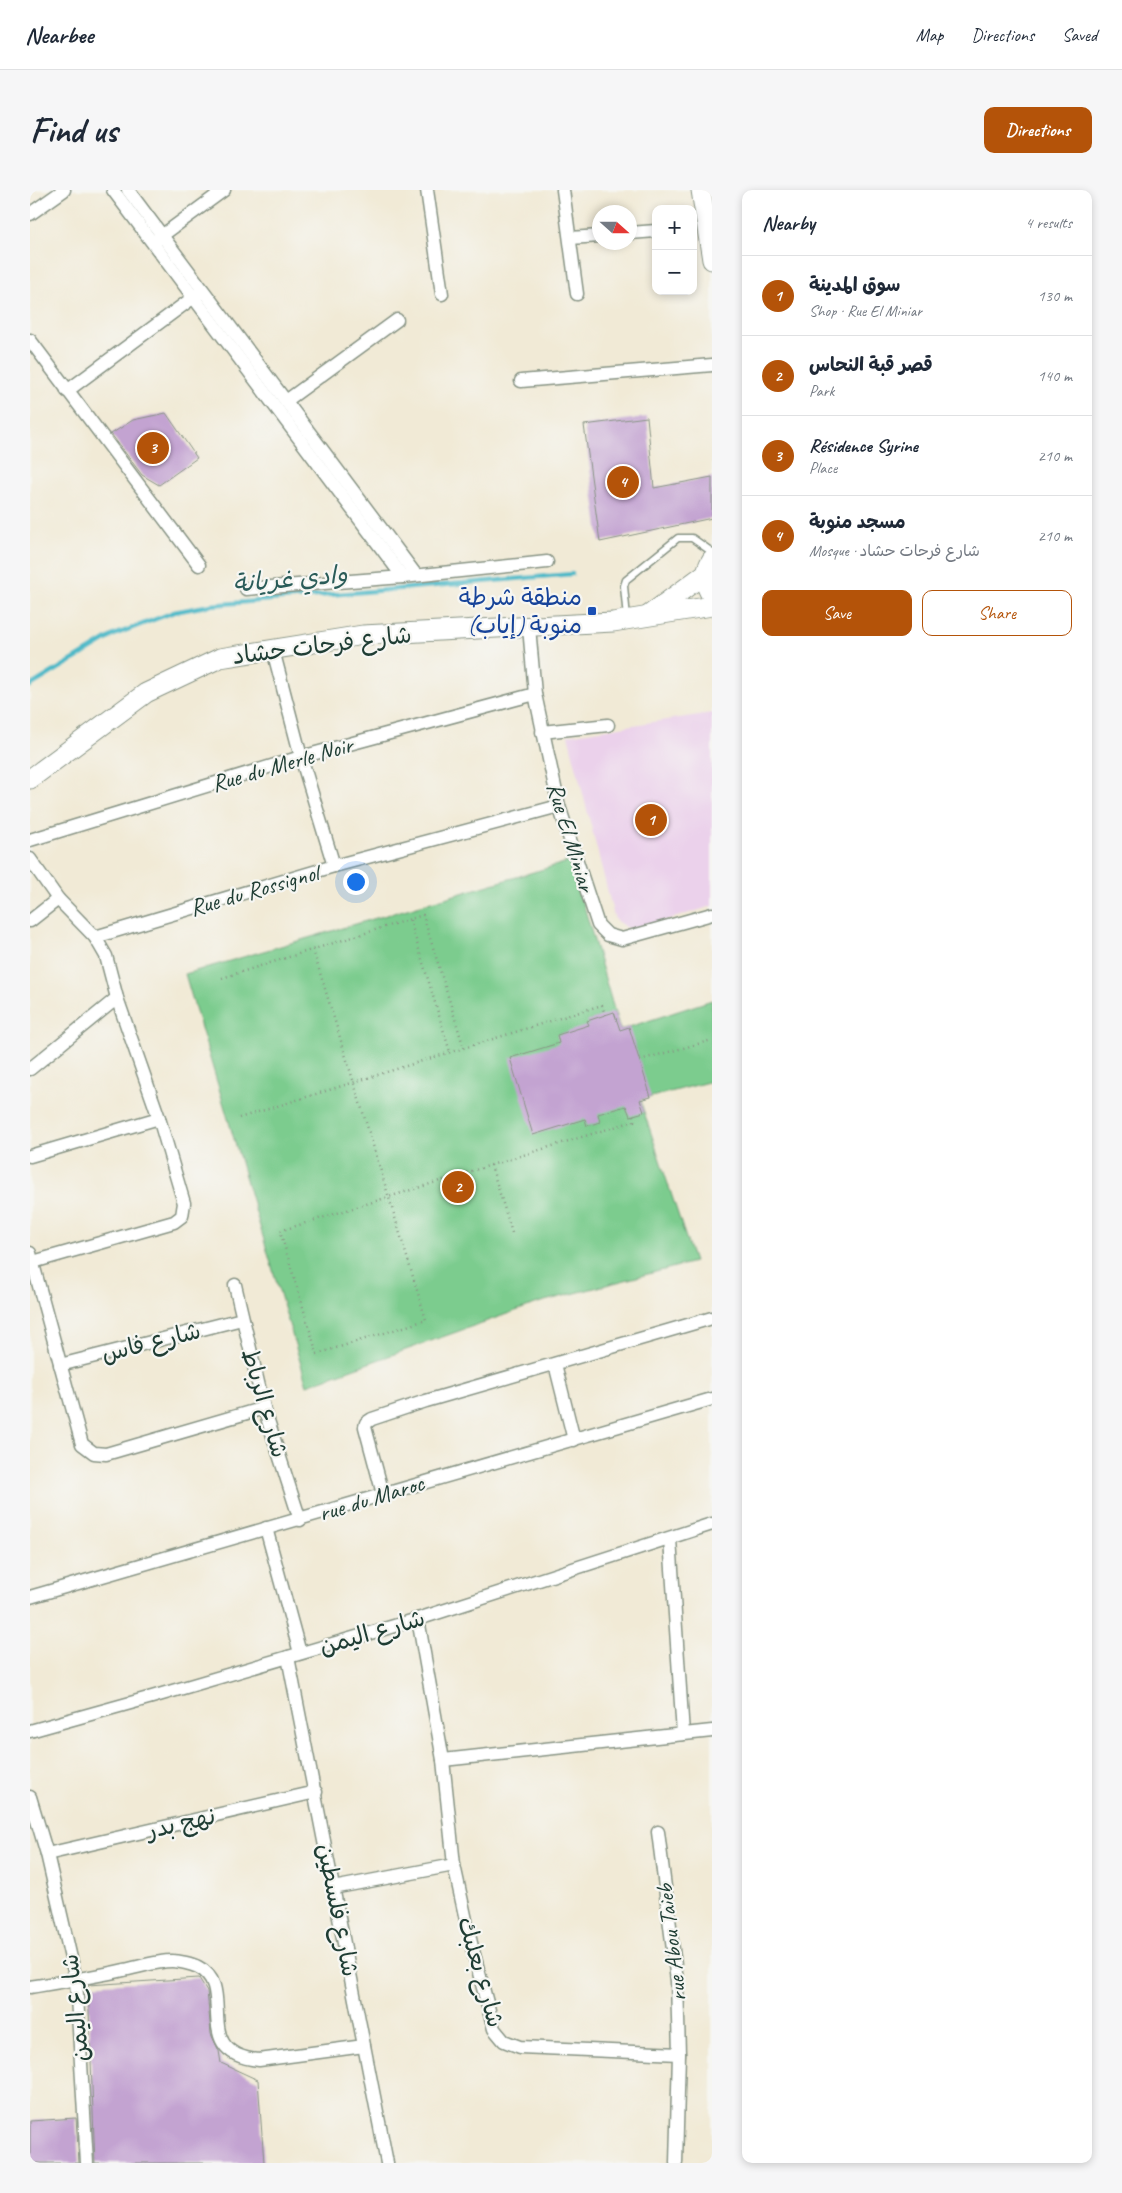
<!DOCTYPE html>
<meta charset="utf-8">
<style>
body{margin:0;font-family:Caveat,"Playpen Sans Arabic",sans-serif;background:#f6f6f7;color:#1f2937}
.controls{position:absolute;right:15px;top:15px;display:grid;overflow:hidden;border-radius:10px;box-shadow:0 2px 8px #0003}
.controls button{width:45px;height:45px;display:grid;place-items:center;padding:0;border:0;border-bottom:1px solid #e0e1e3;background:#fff;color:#1f2937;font:25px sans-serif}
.compass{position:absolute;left:562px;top:15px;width:45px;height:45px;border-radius:50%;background:#fff;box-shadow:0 2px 8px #0003;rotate:111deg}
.you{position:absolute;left:325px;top:691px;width:18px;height:18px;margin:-12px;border:4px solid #fff;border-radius:50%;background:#1a73e8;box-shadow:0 0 0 8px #1a73e833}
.badge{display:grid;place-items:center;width:32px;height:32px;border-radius:50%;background:#b45309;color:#fff;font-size:16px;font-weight:700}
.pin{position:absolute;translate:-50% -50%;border:2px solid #fff;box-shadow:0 1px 5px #0006}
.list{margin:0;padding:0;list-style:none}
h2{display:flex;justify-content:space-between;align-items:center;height:65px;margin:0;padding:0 20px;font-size:21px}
h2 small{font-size:16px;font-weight:400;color:#747a83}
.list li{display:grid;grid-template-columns:32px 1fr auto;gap:15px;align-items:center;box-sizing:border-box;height:80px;padding:0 20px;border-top:1px solid #e0e1e3}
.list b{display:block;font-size:19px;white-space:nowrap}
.list p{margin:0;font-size:16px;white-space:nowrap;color:#747a83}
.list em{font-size:16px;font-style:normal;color:#747a83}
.actions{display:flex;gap:10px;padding:15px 20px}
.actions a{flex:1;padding:11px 0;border:1px solid #b45309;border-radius:10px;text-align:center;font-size:18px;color:#b45309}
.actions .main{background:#b45309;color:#fff}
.map{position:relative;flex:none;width:682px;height:1973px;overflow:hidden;border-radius:10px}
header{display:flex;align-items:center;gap:30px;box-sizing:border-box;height:70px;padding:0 25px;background:#fff;border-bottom:1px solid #e0e1e3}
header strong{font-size:24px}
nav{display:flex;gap:28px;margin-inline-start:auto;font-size:18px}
.intro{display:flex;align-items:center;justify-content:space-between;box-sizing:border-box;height:120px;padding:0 30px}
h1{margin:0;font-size:35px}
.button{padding:12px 22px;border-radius:10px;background:#b45309;color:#fff;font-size:18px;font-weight:700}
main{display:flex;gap:30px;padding:0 30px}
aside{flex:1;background:#fff;border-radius:10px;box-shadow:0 2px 8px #0003}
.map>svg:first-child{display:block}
.built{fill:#ebd1eb}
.green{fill:#7bcc8e;stroke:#4d8461}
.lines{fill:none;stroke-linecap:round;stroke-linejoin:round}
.stream{stroke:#4db9c8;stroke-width:4.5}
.building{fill:#c3a3d1}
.lane-casing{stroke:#889485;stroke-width:9}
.street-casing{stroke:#889485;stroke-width:15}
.secondary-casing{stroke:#889485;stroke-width:21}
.path{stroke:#889485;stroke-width:2.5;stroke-dasharray:1 4;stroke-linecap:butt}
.lane{stroke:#fff;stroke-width:6}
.street{stroke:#fff;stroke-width:12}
.secondary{stroke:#fff;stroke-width:19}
.transit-dot{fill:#1a4fb4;stroke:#f6f6f2;stroke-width:2}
.labels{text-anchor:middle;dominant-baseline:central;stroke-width:4.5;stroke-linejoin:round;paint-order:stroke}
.transit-label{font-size:24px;fill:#164399;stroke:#f6f6f2;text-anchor:end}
.street-label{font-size:24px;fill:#1f3d34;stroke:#f6f6f2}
.water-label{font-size:25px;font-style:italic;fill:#2a5c59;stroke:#f6f6f2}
</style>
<header>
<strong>Nearbee</strong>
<nav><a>Map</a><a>Directions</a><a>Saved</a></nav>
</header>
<div class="intro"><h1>Find us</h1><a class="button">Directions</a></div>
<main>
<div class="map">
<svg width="682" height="1973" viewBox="0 0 682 1973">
<rect width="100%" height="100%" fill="#f6f6f2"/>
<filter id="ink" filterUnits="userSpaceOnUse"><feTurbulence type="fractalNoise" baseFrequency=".02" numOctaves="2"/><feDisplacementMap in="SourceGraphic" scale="10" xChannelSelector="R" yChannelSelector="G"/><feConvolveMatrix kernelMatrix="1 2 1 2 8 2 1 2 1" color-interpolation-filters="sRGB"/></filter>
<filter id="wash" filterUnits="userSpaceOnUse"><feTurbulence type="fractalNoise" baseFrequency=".0096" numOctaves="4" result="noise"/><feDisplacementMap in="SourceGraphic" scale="20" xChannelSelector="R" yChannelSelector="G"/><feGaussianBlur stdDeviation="1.12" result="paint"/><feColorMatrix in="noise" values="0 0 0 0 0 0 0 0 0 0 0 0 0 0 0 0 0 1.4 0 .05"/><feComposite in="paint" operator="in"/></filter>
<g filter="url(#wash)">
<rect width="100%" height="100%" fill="#f1ead6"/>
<polygon class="built" points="682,523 682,716 602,741 585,730 538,545"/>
<polygon class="green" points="541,671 590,840 682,810 682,891 610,910 664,1072 511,1112 277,1195 155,784"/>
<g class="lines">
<polyline class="stream" points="0,496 84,445 144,422 181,415 542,384"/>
</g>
<g id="blocks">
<g class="building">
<polygon points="136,223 167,268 129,295 112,285 81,244 103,230"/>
<polygon points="617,227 624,298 682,287 682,328 570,352 554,235"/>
<polygon points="584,822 590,840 599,837 621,907 610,910 614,922 600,926 596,916 568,924 570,932 557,936 555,929 503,945 480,868 529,853 527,845 559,835 557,831"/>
<polygon points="169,1788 177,1801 181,1844 189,1861 191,1873 228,1890 234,1973 65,1973 58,1795"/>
<polygon points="46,1928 49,1973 0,1973 0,1931"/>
</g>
</g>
</g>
<g filter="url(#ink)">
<use href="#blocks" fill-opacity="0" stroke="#889485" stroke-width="1"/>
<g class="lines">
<defs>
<polyline id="lane" points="597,428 594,396 596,390 648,348 662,348 682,362"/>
<g id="street">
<polyline points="83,0 373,387"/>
<polyline points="98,0 386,385"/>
<polyline points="397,0 412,104"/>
<polyline points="533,0 547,104"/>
<polyline points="0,24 34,0"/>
<polyline points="600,43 626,41"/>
<polyline points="540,48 570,46"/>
<polyline points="126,50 194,0"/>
<polyline points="0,150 169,375"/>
<polyline points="491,191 682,175"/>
<polyline points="37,201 168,104"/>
<polyline points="256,211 367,130"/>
<polyline points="216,399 373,387 517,372"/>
<polyline points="499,437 505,504 529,616 568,735 578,745 592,749 682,724"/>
<polyline points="243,460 271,567 304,676"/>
<polyline points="512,542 578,535"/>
<polyline points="0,650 271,567 505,504"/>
<polyline points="0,669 28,709 65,747 76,766 87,808 129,928 154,1013 152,1026 144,1032 3,1072"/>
<polyline points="0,731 28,709"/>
<polyline points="65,747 304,676 529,616"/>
<polyline points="0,879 87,808"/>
<polyline points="0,966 129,928"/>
<polyline points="0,1063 52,1254 64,1263 76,1264 234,1218"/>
<polyline points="205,1095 234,1218 270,1330"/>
<polyline points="525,1174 544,1250"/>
<polyline points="30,1175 212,1129"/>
<polyline points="353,1304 335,1237 336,1233 342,1229 396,1211 682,1128"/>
<polyline points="236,1338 270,1463"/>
<polyline points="640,1349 653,1544"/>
<polyline points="0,1407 682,1209"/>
<polyline points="388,1429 413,1570 424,1675 441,1753 464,1839 474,1851 490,1857 649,1864 646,1973"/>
<polyline points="258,1467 357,1973"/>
<polyline points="0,1541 122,1507 388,1429 682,1334"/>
<polyline points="413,1570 682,1541"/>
<polyline points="0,1607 17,1664 46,1790 57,1973"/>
<polyline points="628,1642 647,1791 649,1864"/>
<polyline points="17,1664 286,1602"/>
<polyline points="303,1698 424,1675"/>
<path d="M0 1797C31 1792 63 1787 94 1780 109 1777 127 1771 142 1771 149 1771 162 1774 168 1777 209 1797 158 1864 229 1870L334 1856"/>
</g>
<g id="secondary">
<polyline points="671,0 682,70"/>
<path d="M682 369C674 381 673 395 682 406"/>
<polyline points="619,425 676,383"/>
<polyline points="0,589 116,503 190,468 333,445 583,432 682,416"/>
</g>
</defs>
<use href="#lane" class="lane-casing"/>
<use href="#street" class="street-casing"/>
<use href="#secondary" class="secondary-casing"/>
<g class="path">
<polyline points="380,730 420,862"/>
<path d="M283 760C321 883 359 1007 396 1130L287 1164 250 1041C368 1004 486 967 604 931L603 925"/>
<polyline points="192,788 393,725 434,858"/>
<polyline points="610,870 682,850"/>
<polyline points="209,928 572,815 575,825"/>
<polyline points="461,975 483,1046"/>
</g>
<use href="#lane" class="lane"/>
<use href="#street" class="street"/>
<use href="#secondary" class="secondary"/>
</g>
</g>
<rect class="transit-dot" x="557" y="416" width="10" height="10" rx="2.5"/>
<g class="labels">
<g class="transit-label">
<text x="552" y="407">منطقة شرطة<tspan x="552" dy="28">منوبة (إياب)</tspan></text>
</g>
<g class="street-label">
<text transform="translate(292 455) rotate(-7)">شارع فرحات حشاد</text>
<text transform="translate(252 574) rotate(-16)">Rue du Merle Noir</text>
<text transform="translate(541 647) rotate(73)">Rue El Miniar</text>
<text transform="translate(224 700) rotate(-16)">Rue du Rossignol</text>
<text transform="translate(121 1152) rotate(-14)">شارع فاس</text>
<text transform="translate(235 1213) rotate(74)">شارع الرباط</text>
<text transform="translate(341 1308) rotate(-17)">rue du Maroc</text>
<text transform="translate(342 1442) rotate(-16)">شارع اليمن</text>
<text transform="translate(151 1633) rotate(-13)">نهج بدر</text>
<text transform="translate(308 1720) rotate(79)">شارع فلسطين</text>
<text transform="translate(641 1753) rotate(-97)">rue Abou Taieb</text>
<text transform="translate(451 1782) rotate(74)">شارع بعلبك</text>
<text transform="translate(45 1818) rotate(-96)">شارع اليمن</text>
</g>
<g class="water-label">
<text transform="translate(260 389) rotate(-5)">وادي غريانة</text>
</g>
</g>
</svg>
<div class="controls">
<button>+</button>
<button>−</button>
</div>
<svg class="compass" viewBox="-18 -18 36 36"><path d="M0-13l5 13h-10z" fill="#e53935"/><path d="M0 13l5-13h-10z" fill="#747a83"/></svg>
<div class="you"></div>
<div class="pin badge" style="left:621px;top:630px">1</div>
<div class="pin badge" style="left:428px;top:997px">2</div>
<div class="pin badge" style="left:123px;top:258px">3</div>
<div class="pin badge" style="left:593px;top:292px">4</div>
</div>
<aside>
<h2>Nearby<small>4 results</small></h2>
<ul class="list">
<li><span class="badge">1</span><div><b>سوق المدينة</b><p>Shop · Rue El Miniar</p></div><em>130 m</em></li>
<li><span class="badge">2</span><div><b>قصر قبة النحاس</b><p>Park</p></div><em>140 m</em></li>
<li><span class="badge">3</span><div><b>Résidence Syrine</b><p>Place</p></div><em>210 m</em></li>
<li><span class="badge">4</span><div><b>مسجد منوبة</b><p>Mosque · شارع فرحات حشاد</p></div><em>210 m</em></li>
</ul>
<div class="actions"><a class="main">Save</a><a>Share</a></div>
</aside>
</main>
